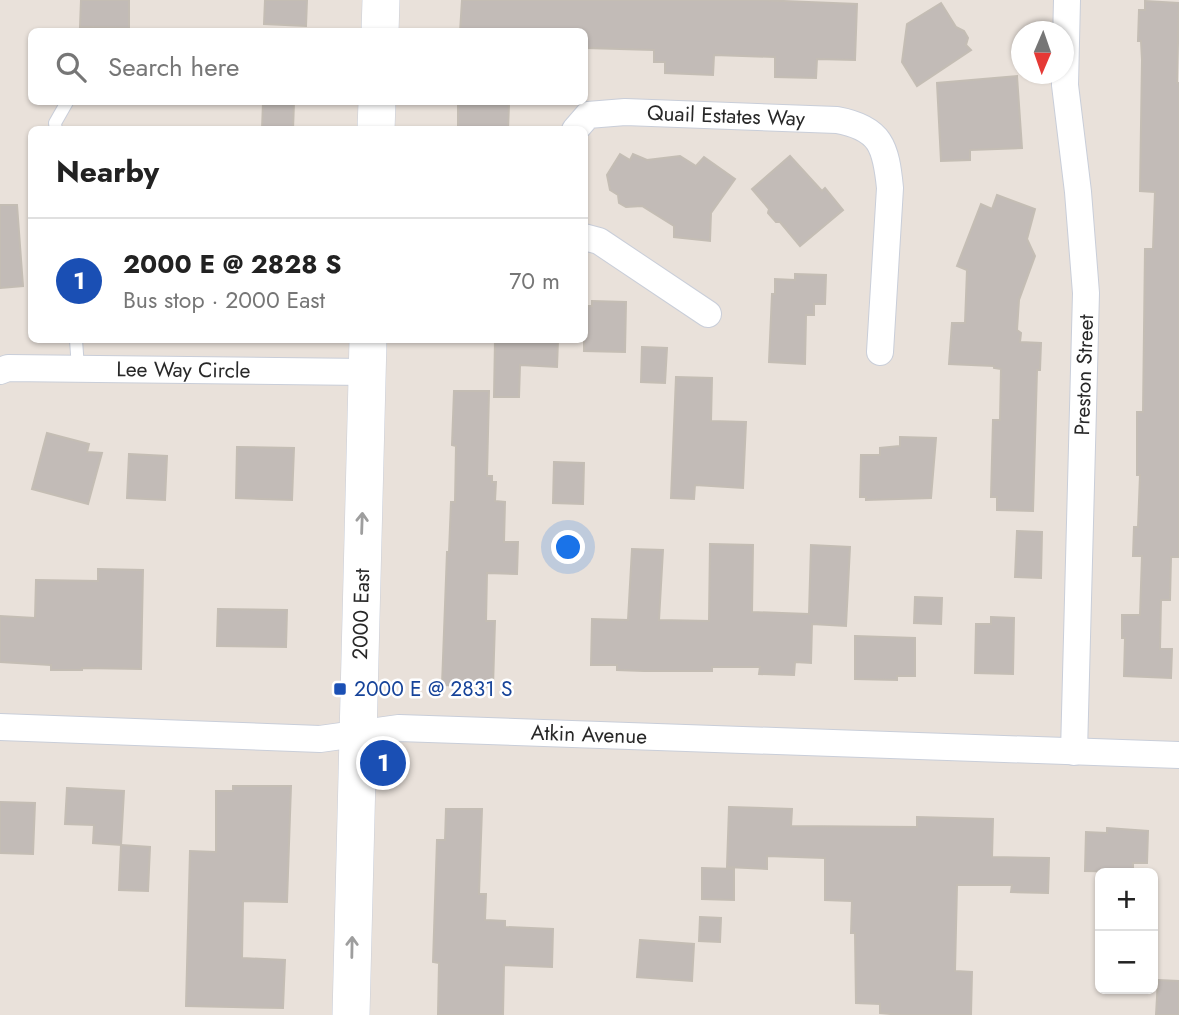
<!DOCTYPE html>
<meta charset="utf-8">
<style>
body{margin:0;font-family:Jost,sans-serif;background:#f2f2f2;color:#222}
.controls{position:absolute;right:21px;bottom:21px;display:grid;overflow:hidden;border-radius:10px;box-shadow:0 2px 5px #0004}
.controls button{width:63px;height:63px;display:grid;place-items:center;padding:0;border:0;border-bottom:2px solid #e0e0e0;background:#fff;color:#222;font:35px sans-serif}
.compass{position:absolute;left:1011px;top:21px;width:63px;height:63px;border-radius:50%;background:#fff;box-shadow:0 2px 5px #0004;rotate:182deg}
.you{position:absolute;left:569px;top:548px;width:24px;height:24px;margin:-18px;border:5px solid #fff;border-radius:50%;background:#1a73e8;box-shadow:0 0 0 10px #1a73e833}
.badge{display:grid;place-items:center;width:46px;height:46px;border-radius:50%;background:#111827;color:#fff;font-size:23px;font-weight:700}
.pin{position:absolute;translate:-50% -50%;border:4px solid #fff;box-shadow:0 2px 7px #0006}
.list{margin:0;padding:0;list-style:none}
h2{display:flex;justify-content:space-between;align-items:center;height:91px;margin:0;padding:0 28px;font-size:30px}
h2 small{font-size:23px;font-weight:400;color:#767676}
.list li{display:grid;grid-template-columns:46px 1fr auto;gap:21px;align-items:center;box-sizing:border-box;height:126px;padding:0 28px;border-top:2px solid #e0e0e0}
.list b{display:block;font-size:26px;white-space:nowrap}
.list p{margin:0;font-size:23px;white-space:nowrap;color:#767676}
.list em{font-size:23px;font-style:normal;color:#767676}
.icon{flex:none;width:38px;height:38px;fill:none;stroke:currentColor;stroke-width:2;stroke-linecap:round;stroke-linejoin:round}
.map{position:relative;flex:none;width:1179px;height:1015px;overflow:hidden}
.search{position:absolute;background:#fff;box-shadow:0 2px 5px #0004;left:28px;top:28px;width:560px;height:77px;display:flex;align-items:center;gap:18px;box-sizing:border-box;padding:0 24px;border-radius:10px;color:#767676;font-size:26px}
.panel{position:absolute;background:#fff;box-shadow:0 2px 5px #0004;left:28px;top:126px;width:560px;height:217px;border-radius:10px}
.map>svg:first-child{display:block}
.building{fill:#c2bbb7;stroke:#c4bdb4;stroke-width:2}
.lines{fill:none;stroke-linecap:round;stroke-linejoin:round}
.lane-casing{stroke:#c9ced9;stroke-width:14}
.street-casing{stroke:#c9ced9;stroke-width:28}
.secondary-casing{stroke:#c9ced9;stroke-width:38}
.lane{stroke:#fff;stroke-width:12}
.street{stroke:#fff;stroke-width:26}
.secondary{stroke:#fff;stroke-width:37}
.oneway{stroke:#9e9e9e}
.transit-dot{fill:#1a4fb4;stroke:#fff;stroke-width:2.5}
.labels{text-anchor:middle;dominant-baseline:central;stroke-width:5;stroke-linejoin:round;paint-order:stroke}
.street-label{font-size:21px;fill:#282828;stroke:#fff}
.transit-label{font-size:21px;fill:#164399;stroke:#fff;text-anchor:start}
</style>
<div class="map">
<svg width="1179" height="1015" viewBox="0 0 1179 1015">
<rect width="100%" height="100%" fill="#e9e1da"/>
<g class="building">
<polygon points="81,0 129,0 129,28 80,27"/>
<polygon points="265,0 307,0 306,26 264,24"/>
<polygon points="462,0 759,0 857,4 855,60 817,59 816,78 775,77 775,57 714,55 713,75 665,73 665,62 654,62 654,50 586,48 584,32 460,32"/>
<polygon points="1145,1 1179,3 1177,83 1179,83 1179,557 1171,557 1170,600 1161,600 1160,649 1172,649 1171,678 1124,676 1125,638 1122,638 1122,615 1140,615 1142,556 1133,556 1134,527 1138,527 1140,475 1137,475 1137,412 1143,412 1145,249 1153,249 1155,192 1140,191 1142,60 1141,41 1138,41 1139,10 1145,10"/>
<polygon points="941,3 956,27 964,31 968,38 966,45 971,50 917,86 902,62 907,24"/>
<polygon points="1017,76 1022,148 970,150 970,160 941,161 937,83"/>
<polygon points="263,102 294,102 293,130 262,130"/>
<polygon points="458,103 509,104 508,130 458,130"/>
<polygon points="620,154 630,160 633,154 647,160 680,156 696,166 704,157 735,179 711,213 710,241 674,237 674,226 642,206 626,207 619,203 618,195 610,190 607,175"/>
<polygon points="790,156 822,191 825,188 843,210 800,246 780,222 776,222 768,213 769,209 752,189"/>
<polygon points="997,195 1035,209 1027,239 1035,256 1019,300 1017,330 1021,333 1020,342 1041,343 1040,370 1037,370 1033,511 997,510 997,497 991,497 993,420 1000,420 1001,369 994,368 994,366 949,364 952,323 965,323 967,270 957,266 981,204 992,209"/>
<polygon points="0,205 17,205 23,286 0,288"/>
<polygon points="795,274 826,275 825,304 814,304 814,315 806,315 805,364 769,362 772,294 775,294 775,279 795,280"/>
<polygon points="592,301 626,302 625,352 584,351 584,306 592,306"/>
<polygon points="495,340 558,340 557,367 520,365 519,397 494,397"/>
<polygon points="642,347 667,348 665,383 641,382"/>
<polygon points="676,377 712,378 711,421 746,422 743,488 695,485 694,499 671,498"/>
<polygon points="454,391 489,391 487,476 492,476 492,482 496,482 495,501 505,502 504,542 518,542 517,574 487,573 486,621 495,621 493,687 442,685 447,552 449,552 451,502 455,502 456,446 452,445"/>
<polygon points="47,433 89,444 87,452 102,453 88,504 32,489"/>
<polygon points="900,437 936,438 931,498 866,500 866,497 860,497 861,455 880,455 880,448 900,446"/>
<polygon points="237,447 294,448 292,500 236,498"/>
<polygon points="129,454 167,456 165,500 127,498"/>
<polygon points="554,462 584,463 583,504 553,503"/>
<polygon points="1017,531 1042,532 1041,578 1015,577"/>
<polygon points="710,544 753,545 752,612 809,614 811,545 850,547 846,626 812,624 811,663 795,662 794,675 759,674 760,667 712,667 712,671 644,671 617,670 617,665 591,665 592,619 628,620 632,549 663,550 659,620 709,621"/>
<polygon points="98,569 143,570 141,669 82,668 82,670 51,670 51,665 0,662 0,616 35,618 36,580 98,581"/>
<polygon points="915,597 942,598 941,624 914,623"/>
<polygon points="218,609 287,610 286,647 217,646"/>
<polygon points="991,617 1014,618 1013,674 975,673 976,624 991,624"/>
<polygon points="855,636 915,638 915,676 897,676 897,680 855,679"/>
<polygon points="233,786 291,786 287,902 243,901 242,958 285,960 283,1008 186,1006 190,851 216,852 216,791 233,791"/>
<polygon points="67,788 124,791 121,845 93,843 94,825 65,824"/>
<polygon points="0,802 35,803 33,854 0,853"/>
<polygon points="729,807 792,809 791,826 917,827 917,817 993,819 992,857 1049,858 1048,893 1011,892 1012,885 957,885 955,971 972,972 971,1015 901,1015 880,1013 880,1004 856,1003 855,933 851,933 852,901 825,900 825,858 767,856 767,869 727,867"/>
<polygon points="446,809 482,809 479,894 486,894 485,920 505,921 505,927 553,929 552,967 504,965 503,1015 438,1015 439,963 433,962 437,840 445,840"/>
<polygon points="1107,828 1148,831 1147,863 1133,863 1133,872 1085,871 1086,832 1107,833"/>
<polygon points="121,845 150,847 148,891 119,890"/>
<polygon points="702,868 734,869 734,900 702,899"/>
<polygon points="700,917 721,918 720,942 699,941"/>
<polygon points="640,940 694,944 692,981 637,977"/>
<polygon points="1158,980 1179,981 1179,1015 1156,1015"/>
</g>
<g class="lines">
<defs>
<g id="lane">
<polyline points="56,130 55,123 67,102"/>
<polyline points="76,340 78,368"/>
</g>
<g id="street">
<polyline points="1067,0 1065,85 1078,192 1086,293 1074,752"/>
<path id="s1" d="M575 130 588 115 625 112 837 120C881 128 886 147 890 188L880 352"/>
<polyline points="584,237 599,241 708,314"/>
<path id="s2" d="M0 371 8 368 366 372"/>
<path id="s3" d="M0 727 320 739 399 728 1179 755"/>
</g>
<g id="secondary">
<polyline points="380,32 381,0"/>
<polyline points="376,130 377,102"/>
<path id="s4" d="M351 1015 368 340"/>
</g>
</defs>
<use href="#lane" class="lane-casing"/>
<use href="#street" class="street-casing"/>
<use href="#secondary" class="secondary-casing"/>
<use href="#lane" class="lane"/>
<use href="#street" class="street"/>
<use href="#secondary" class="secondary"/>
</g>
<defs><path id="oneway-shaft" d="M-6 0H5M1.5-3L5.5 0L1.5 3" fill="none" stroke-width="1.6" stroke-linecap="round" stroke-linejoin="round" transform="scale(1.75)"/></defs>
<g class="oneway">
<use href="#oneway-shaft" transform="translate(362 523) rotate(-88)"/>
<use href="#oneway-shaft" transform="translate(352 947) rotate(-89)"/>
</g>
<rect class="transit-dot" x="333" y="682" width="14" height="14" rx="3.5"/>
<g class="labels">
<g class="street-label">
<text stroke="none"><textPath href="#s1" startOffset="158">Quail Estates Way</textPath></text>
<text stroke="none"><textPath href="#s2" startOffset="184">Lee Way Circle</textPath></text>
<text transform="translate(1084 375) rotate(-88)">Preston Street</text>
<text stroke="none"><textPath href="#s4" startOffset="401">2000 East</textPath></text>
<text stroke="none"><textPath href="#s3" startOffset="590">Atkin Avenue</textPath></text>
</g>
<g class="transit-label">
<text x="354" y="689">2000 E @ 2831 S</text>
</g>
</g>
</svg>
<div class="controls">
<button>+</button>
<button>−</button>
</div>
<svg class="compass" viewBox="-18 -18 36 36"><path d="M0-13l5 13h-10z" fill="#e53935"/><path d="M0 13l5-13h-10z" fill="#767676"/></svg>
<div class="you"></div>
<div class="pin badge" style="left:383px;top:763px;background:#1a4fb4">1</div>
<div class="search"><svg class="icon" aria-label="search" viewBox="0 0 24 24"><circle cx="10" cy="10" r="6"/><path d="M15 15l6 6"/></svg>Search here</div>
<section class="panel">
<h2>Nearby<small></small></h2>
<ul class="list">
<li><span class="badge" style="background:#1a4fb4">1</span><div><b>2000 E @ 2828 S</b><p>Bus stop · 2000 East</p></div><em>70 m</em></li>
</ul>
</section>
</div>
